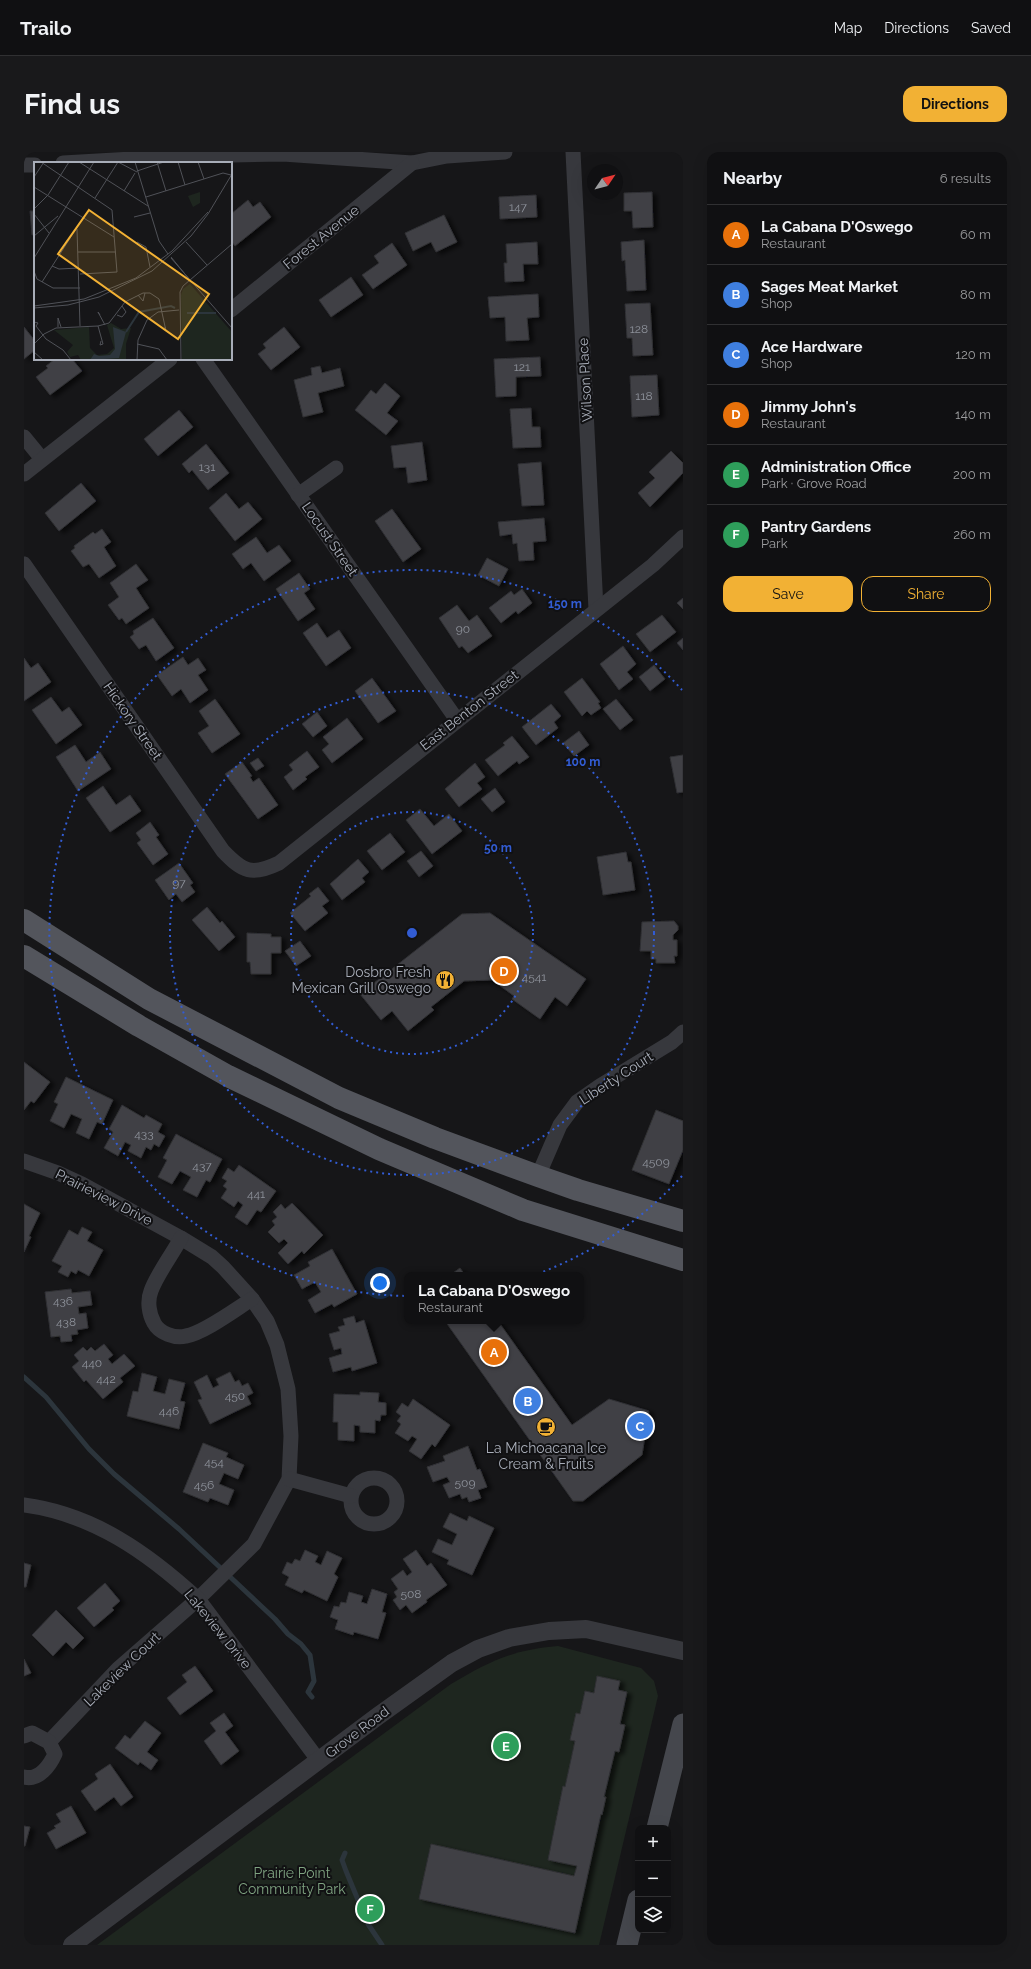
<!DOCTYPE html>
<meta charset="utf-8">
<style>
body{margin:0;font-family:Raleway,sans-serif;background:#19191b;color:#f1f3f6}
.controls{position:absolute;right:12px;bottom:12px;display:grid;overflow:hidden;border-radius:8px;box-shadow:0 4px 16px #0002}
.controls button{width:36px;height:36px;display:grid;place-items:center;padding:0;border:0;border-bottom:1px solid #303032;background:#101012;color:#f1f3f6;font:20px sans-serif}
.compass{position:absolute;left:563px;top:12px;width:36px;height:36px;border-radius:50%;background:#101012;box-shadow:0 4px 16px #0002;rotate:55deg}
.you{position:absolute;left:356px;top:1131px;width:14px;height:14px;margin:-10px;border:3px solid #fff;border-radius:50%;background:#1a73e8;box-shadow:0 0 0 6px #1a73e833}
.badge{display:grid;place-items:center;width:26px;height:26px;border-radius:50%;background:#f2b134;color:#fff;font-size:13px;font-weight:700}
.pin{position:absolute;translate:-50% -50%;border:2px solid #fff;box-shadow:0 1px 4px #0006}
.popup{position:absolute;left:380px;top:1120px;width:180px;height:52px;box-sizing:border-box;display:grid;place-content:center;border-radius:8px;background:#101012;filter:drop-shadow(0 1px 3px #0005);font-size:13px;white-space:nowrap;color:#9c9d9f}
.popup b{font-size:15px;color:#f1f3f6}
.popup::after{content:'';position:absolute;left:50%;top:100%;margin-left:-8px;border:8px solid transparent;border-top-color:#101012}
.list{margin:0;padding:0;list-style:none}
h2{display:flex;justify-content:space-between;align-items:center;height:52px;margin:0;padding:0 16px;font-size:17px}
h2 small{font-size:13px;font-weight:400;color:#9c9d9f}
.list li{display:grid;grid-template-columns:26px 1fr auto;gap:12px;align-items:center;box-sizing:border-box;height:60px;padding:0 16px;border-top:1px solid #303032}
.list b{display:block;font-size:15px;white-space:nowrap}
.list p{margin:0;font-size:13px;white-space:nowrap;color:#9c9d9f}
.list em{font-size:13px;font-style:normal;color:#9c9d9f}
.actions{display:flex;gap:8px;padding:12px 16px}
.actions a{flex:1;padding:9px 0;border:1px solid #f2b134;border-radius:12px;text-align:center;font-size:14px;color:#f2b134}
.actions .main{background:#f2b134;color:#111}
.icon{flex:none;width:22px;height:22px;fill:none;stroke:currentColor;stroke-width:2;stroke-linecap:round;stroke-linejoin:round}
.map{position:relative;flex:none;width:659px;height:1793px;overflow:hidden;border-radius:12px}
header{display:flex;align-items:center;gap:24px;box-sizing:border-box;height:56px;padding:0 20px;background:#101012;border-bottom:1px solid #303032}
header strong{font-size:19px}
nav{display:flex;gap:22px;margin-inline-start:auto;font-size:14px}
.intro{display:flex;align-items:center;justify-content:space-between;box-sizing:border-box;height:96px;padding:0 24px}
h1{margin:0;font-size:28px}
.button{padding:10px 18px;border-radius:12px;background:#f2b134;color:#111;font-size:14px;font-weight:700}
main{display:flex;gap:24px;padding:0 24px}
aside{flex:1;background:#101012;border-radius:12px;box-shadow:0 4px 16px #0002}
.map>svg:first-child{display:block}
.green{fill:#1e261f}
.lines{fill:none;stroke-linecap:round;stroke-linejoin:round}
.stream{stroke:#2c353c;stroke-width:5}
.building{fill:#404145;stroke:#303034;filter:url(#shadow)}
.minor{stroke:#37383d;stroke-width:15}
.tertiary{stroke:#37383d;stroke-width:18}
.secondary{stroke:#45474d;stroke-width:21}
.primary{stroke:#53555c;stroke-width:22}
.ring{fill:none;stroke:#325cd3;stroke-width:2;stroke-dasharray:2 4}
.labels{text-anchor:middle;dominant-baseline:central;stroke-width:4;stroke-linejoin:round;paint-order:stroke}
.number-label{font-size:12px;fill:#8e929b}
.street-label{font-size:14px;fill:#a8adb8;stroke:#111113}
.poi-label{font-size:14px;fill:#a8adb8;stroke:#111113;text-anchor:end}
.park-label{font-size:14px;fill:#7fa381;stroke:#111113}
.inset-river{fill:none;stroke:#2c353c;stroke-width:2}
.inset-road{fill:none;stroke:#505258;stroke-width:1}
.view{fill:#f2b134;fill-opacity:0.15;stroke:#f2b134;stroke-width:2}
.inset-edge{fill:none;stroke:#a8adb8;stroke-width:2}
.centre{fill:#325cd3;stroke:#111113;stroke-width:2}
.ring-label{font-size:12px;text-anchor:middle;font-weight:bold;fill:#325cd3;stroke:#111113;stroke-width:4;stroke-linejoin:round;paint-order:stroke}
</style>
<header>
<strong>Trailo</strong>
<nav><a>Map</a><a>Directions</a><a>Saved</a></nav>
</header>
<div class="intro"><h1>Find us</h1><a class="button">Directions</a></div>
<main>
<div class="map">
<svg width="659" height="1793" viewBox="0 0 659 1793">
<defs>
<filter id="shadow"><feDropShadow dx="4.5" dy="2.5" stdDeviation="2" flood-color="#0009"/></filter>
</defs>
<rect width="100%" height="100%" fill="#161618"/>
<path class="green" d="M534 1494 617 1516 630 1529 634 1544 575 1793H73L427 1532C466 1509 488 1498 534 1494Z"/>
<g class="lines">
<g class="stream">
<polyline points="0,1225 22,1245 65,1297 90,1322 155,1377 251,1467 264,1482 277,1492 286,1503 290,1529 284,1540 288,1545"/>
<polyline points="321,1701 318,1708 322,1719 344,1772 358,1793"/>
</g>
</g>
<g class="building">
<polygon points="628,40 629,75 609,76 608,59 600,59 600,41"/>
<polygon points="512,43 513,65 476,67 475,45"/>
<polygon points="224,48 229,55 236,50 247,65 211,94 207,89 207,62"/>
<polygon points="6,59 11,59 11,82 8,83"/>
<polygon points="420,63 433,90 412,100 407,90 389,99 381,81"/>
<polygon points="620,88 622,138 603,139 601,108 598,109 597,90"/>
<polygon points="513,90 514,112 499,112 500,129 481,130 480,111 483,111 482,92"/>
<polygon points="368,91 383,113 349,137 338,123 355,111 350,104"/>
<polygon points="327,125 339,143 307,165 295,148"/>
<polygon points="514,142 515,165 503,166 505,188 482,189 481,165 466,166 464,145"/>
<polygon points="626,151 629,203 609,204 608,186 603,186 601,152"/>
<polygon points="0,175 11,189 11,198 0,207"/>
<polygon points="260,175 276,195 247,218 234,202 242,196 239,192"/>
<polygon points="516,205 517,224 492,225 492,244 472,245 470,207"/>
<polygon points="31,207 48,207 58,219 26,243 12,225 24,216 22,214"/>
<polygon points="296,214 298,221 316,216 320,234 294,241 299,260 279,265 270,228 288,223 287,216"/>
<polygon points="633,223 635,263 608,265 606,224"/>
<polygon points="361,231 376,244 363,261 374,269 362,283 331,258 347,238 352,242"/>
<polygon points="507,256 508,275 516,275 517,295 489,296 486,257"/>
<polygon points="155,258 169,275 134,304 120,287"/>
<polygon points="398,290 403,328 384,331 382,315 370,316 367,294"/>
<polygon points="182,292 205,321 184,338 168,318 165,321 158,312"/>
<polygon points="647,299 659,311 659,321 626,355 614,341 631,326 625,320"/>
<polygon points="517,310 520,353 498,354 494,312"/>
<polygon points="57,331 72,349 35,379 21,361"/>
<polygon points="202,341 215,357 224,350 238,367 211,389 185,356"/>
<polygon points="368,357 397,397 379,410 351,369"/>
<polygon points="520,366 522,389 509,390 510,408 495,409 493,391 489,392 488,382 476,384 474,370"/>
<polygon points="78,377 87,390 80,395 92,414 75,426 65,412 59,415 47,399 51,396 50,394 69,380 71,382"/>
<polygon points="232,385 243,401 255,393 267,409 240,429 227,411 219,417 208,402"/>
<polygon points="463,406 484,417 475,434 454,423"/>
<polygon points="112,412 124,428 112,436 125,456 102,472 98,466 95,468 84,453 95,445 86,431"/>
<polygon points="275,421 286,437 280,441 291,457 274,469 252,437"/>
<polygon points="498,437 508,451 494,462 492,459 477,471 465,456 487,439 490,443"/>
<polygon points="659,446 659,457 653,451"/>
<polygon points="433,453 445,469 453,463 468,484 444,501 438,494 435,496 415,466"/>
<polygon points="638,463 652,480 626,500 612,482"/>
<polygon points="129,466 150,496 132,509 122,493 115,497 106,485 110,482 109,479"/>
<polygon points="293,471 303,486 315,478 327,496 302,514 279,481"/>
<polygon points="659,486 659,498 653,491"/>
<polygon points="599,494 612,512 603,520 609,527 595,538 576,512"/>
<polygon points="159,505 164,513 174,506 182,518 174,523 184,538 166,551 157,537 148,544 133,523"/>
<polygon points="0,506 7,516 14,511 27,530 0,549"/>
<polygon points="630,513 641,527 626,539 615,525"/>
<polygon points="348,526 372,559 354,571 331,539"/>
<polygon points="558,526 576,550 574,551 577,556 567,563 563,559 558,564 540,540"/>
<polygon points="27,545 38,560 45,555 58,573 32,592 8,558"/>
<polygon points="191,547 216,582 188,601 174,581 185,574 175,559"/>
<polygon points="592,547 609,568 596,578 579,557"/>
<polygon points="527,552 537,564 530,570 534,576 512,593 498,575"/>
<polygon points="293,560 303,574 289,585 278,572"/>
<polygon points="323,566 339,587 308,611 298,598 305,592 299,585"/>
<polygon points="555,579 565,593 550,604 539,591"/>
<polygon points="488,584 505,605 495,612 493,609 474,624 461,608 481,593 479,591"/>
<polygon points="51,593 62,610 76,600 87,617 54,639 32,605"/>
<polygon points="283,599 295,615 281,625 283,627 269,638 260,625 269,618 265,613"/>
<polygon points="659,603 659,640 653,641 646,605"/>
<polygon points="234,606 240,614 232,619 226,611"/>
<polygon points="218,610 228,624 226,625 229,630 235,626 254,653 234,667 201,622"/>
<polygon points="451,611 461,625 453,631 458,637 435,655 421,637"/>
<polygon points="79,634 92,653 106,643 117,659 86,680 62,646"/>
<polygon points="471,636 481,650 468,660 457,647"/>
<polygon points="396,657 410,674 425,662 438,679 408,702 382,668"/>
<polygon points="126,670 135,683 132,685 144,702 129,713 113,691 117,688 112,681"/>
<polygon points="366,681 381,700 358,718 343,699"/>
<polygon points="397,699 409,714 395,725 383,709"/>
<polygon points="602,700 604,710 607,710 611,738 579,743 573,705"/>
<polygon points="334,707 345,720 338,726 341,730 318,748 306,732"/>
<polygon points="155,711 169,731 166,733 171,740 158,750 152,742 145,748 131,728"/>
<polygon points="294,735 305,749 298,754 304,761 281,779 266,761 287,744 285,742"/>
<polygon points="183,755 196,771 198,769 211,785 195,799 168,768"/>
<polygon points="466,761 562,827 543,854 531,845 516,867 488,847 490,844 468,828 440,829 407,855 410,858 384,879 368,859 357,868 336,842 438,762"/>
<polygon points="650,769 654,774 654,778 649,783 649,788 653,788 653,804 650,804 651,811 632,811 632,807 627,807 627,799 616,799 618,770"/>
<polygon points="223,781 247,782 247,785 257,785 257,801 247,801 247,822 227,822 226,810 223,810"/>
<polygon points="276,789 287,804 272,814 261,799"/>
<polygon points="0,910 26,930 10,951 7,949 0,958"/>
<polygon points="42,925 89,948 78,972 73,970 65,987 52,981 58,967 47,962 40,976 26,969 34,952 30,950"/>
<polygon points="98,953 120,966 122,963 138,972 134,980 141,984 135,995 130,992 127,998 122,995 117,1006 104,999 107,993 101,990 94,1004 80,996 89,980 85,977"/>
<polygon points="632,958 659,969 659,998 645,1032 608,1018"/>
<polygon points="152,982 198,1007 186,1030 182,1028 173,1045 159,1038 167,1025 156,1019 148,1032 134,1025 143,1008 139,1006"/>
<polygon points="215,1013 252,1039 237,1060 233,1058 223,1073 211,1065 219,1053 214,1049 210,1055 197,1046 203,1037 199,1034 203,1029 198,1026 204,1016 210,1020"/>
<polygon points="268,1051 299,1083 280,1102 278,1099 264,1112 254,1101 264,1091 260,1087 255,1091 244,1080 251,1073 248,1069 253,1065 249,1060 257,1052 261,1057"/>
<polygon points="0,1052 16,1061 5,1084 7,1085 0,1100"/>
<polygon points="58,1075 68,1080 63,1089 79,1098 65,1124 54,1118 52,1122 47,1119 44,1125 34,1120 38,1114 28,1109 45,1078 54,1083"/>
<polygon points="308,1097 333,1142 310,1155 308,1152 291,1161 284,1148 297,1140 291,1130 278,1137 270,1123 286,1114 284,1110"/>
<polygon points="436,1116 441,1123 426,1123"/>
<polygon points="47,1137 48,1141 66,1139 68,1153 54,1155 55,1162 62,1161 64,1176 53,1178 54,1182 47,1183 48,1189 37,1190 36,1184 27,1185 21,1140"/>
<polygon points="330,1164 332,1171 340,1168 353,1211 328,1219 327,1215 309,1220 305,1206 318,1202 317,1196 310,1198 305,1182 316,1179 314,1175 321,1173 319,1167"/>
<polygon points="421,1169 474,1169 548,1273 585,1247 625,1259 618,1303 559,1349 549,1349"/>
<polygon points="80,1192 89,1203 84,1207 88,1212 100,1202 111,1214 96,1226 99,1230 79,1247 62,1228 60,1230 48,1215 55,1209 50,1203 59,1195 63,1199 67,1195 71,1199"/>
<polygon points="206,1220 211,1230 215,1228 218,1234 224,1231 229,1241 223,1244 227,1252 186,1272 174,1248 178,1247 170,1230 183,1223 189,1236 195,1233 192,1227"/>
<polygon points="118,1221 133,1225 129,1239 141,1242 145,1227 161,1231 156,1249 161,1250 155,1277 103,1264 109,1239 114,1240"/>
<polygon points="336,1240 355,1241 354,1250 362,1251 362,1263 357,1263 356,1269 351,1268 351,1281 336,1280 336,1274 330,1273 330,1289 314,1288 314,1270 309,1270 310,1242 336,1243"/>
<polygon points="389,1247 426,1273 411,1295 408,1292 397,1307 385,1299 393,1287 388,1284 384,1289 371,1281 377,1272 373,1269 377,1264 372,1260 378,1251 384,1255"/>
<polygon points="179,1291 204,1301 202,1305 220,1313 214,1327 200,1321 195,1332 210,1338 204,1353 186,1346 184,1350 159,1340"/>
<polygon points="444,1294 453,1318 456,1317 463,1335 454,1338 457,1346 445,1350 443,1345 438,1347 436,1342 425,1346 419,1333 426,1330 423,1325 409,1330 403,1315 421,1309 419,1304"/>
<polygon points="426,1361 443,1369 445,1364 470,1376 448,1423 423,1412 425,1408 408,1400 414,1387 428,1393 433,1382 419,1375"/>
<polygon points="281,1398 294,1404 291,1410 297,1413 303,1399 318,1406 310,1422 314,1425 303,1449 280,1438 278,1441 261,1433 265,1425 258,1421 263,1410 268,1412 271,1407 276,1409"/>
<polygon points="392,1398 403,1414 407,1411 423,1433 402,1448 403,1450 388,1461 382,1453 376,1458 369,1448 373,1445 370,1440 374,1437 367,1427 379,1418 383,1424 388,1420 379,1407"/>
<polygon points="0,1411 7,1413 2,1435 0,1435"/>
<polygon points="81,1431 96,1449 88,1456 90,1458 70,1475 53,1456"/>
<polygon points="348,1437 363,1442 358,1460 362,1461 354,1487 330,1480 329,1483 311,1477 314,1468 306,1465 310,1454 315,1455 317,1450 322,1451 325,1440 339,1444 337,1450 343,1452"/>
<polygon points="32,1458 60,1486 49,1497 42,1490 29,1504 8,1483"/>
<polygon points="0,1507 7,1521 0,1524"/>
<polygon points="171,1514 189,1539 156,1563 143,1546 163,1530 158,1523"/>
<polygon points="573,1524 596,1529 594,1538 603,1540 596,1572 601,1573 595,1600 591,1599 580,1645 582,1645 578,1663 577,1662 551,1781 395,1747 407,1692 550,1724 553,1714 524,1708 539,1634 541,1635 551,1589 546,1588 552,1561 556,1562 561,1539 570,1541"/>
<polygon points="200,1561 209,1574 201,1580 215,1599 197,1613 180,1589 192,1579 186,1571"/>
<polygon points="121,1569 137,1581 123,1600 134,1608 127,1618 116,1610 114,1613 91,1596 101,1583 106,1587"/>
<polygon points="86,1612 109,1645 97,1654 90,1645 71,1659 57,1639 74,1627 71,1622"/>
<polygon points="47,1654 62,1681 32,1697 23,1681 32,1676 30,1674 37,1670 32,1662"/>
<polygon points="0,1674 6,1675 1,1694 0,1694"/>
</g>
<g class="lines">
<g class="minor">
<polyline points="549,0 572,457"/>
<polyline points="39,11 160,4 259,2 388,11 423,4 481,0"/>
<polyline points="0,13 11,13"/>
<polyline points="207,158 388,11"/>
<polyline points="179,207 433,568"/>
<polyline points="0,285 18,307"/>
<polyline points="0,322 146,207"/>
<polyline points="274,343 312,316"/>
<path d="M0 412 199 699C219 720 228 724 255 711L629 413 659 385"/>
<polyline points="0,1009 34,1021 58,1032 157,1086 188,1105 199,1115 228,1147 243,1169 253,1193 264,1237 267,1284 265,1327 230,1392 174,1447 94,1517 25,1590"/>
<polyline points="514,1024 536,973 553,950 576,934 648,890 659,880"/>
<path d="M157 1086C149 1101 132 1124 127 1139 123 1149 125 1162 130 1171 135 1181 151 1187 162 1184 180 1181 212 1157 228 1147"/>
<circle cx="350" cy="1349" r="23"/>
<polyline points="265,1327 327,1344"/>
<path d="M0 1353C69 1362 124 1401 174 1447L295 1609"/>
<path d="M0 1584 8 1581 25 1590 31 1602C26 1613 15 1629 0 1625"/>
</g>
<polyline class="tertiary" points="48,1793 354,1564 428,1511 454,1497 485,1486 525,1479 562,1477 659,1499"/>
<g class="secondary">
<polyline points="633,1676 659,1572"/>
<polyline points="603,1793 614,1748"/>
</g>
<g class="primary">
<polyline points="0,768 125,847 315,946 411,986 514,1024 554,1038 659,1069"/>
<polyline points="0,804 115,874 204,924 355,997 499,1058 659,1108"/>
</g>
</g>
<g class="ring">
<circle cx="388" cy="781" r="121"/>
<circle cx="388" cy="781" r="242"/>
<path d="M658 1024A363 363 0 1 1 658 538"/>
</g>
<defs>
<symbol id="restaurant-disc" viewBox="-11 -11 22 22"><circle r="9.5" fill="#f2b134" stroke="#111113"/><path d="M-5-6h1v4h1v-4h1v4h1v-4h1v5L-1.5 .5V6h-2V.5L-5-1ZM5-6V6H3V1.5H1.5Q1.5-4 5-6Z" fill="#111"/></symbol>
<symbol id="cafe-disc" viewBox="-11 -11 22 22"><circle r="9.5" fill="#f2b134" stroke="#111113"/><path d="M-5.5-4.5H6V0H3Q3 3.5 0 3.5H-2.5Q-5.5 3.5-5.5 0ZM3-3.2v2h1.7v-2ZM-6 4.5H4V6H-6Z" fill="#111"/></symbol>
</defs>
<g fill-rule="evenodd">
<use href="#restaurant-disc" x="410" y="817" width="22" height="22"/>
<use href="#cafe-disc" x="511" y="1264" width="22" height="22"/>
</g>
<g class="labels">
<g class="number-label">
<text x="494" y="55">147</text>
<text x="615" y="177">128</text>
<text x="498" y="215">121</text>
<text x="620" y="244">118</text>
<text x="183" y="315">131</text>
<text x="439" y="477">90</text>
<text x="155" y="731">97</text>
<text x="510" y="825">4541</text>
<text x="120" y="982">433</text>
<text x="632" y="1010">4509</text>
<text x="178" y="1014">437</text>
<text x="232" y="1042">441</text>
<text x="39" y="1149">436</text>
<text x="42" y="1170">438</text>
<text x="68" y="1211">440</text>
<text x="82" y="1227">442</text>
<text x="211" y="1244">450</text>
<text x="145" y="1259">446</text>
<text x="190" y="1310">454</text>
<text x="441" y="1331">509</text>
<text x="180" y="1333">456</text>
<text x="387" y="1442">508</text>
</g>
<g class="street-label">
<text transform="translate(297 85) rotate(-39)">Forest Avenue</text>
<text transform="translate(561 228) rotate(-93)">Wilson Place</text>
<text transform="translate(306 387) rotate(55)">Locust Street</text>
<text transform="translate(445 558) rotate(-38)">East Benton Street</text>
<text transform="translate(109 569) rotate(55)">Hickory Street</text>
<text transform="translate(592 926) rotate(-33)">Liberty Court</text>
<text transform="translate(80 1045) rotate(27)">Prairieview Drive</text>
<text transform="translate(194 1477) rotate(51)">Lakeview Drive</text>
<text transform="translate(98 1517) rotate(-44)">Lakeview Court</text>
<text transform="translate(333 1580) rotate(-37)">Grove Road</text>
</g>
<g class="poi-label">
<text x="407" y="820">Dosbro Fresh<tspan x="407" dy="16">Mexican Grill Oswego</tspan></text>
<text x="522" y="1296" text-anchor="middle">La Michoacana Ice<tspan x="522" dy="16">Cream &amp; Fruits</tspan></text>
</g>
<g class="park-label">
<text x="268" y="1721">Prairie Point<tspan x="268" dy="16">Community Park</tspan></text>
</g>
</g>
<g transform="translate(10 10)">
<rect width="198" height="198" fill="#161618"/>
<path d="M166 30V41L159 45 154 34ZM156 122 198 170V198H148L147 133 149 127ZM77 161 87 167 97 166 92 182V198H47L44 193 36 195 33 190 39 183 20 168 55 165 56 186 63 193 73 192 80 186 73 163Z" fill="#1e261f"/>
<path d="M79 165 92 170 85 196 56 198 60 192 65 194 76 193 81 187Z" fill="#2c353c"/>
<path class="inset-river" d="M153 151H182M92 170 105 150 137 144 141 146"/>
<path class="inset-road" d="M7 0 78 48 83 110 46 112M45 0 114 44M84 0 103 10M101 0 125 79 134 92M123 0 132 29M144 0 151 23M164 0 170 17M103 9 130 0M0 15 10 0M0 25 80 75M90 29 101 11M112 35 189 11 197 13M61 36 84 0M0 47 14 33 35 0M0 52 15 71M100 55 116 51M43 67 46 164M0 74 24 54M103 80 112 85 116 105M152 80 173 103M44 90H82M137 95 155 117M0 96 60 0M137 96 198 166M18 104 25 107 45 106M0 109 3 117 19 126H46M8 120 49 56M104 133 109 139 111 131M0 144 50 137 102 116 138 89 174 50M0 146 34 143 65 135 118 109 157 74 174 52 198 12M66 153 64 150 71 163M83 153 88 155 92 150 88 144M0 160 4 161 2 164 12 177 29 188 37 198M64 164 69 182 66 183 67 179M24 165V156L27 165M0 182 10 172 22 166 64 164 75 161 91 140 109 131H116L125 137 132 169 131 165M103 182 125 187 133 198M0 190 9 198M103 198 104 178 113 158 124 150 145 148M147 198 146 130 149 124 198 82"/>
<path class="view" d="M55 48 175 132 144 177 24 92Z"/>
<rect width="198" height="198" class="inset-edge"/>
</g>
<circle cx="388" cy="781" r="6" class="centre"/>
<g class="ring-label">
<text x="541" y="456">150 m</text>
<text x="559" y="614">100 m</text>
<text x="474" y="700">50 m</text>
</g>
</svg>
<div class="controls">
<button>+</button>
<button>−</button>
<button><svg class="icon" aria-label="layers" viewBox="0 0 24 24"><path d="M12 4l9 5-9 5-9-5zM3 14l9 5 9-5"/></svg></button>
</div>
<svg class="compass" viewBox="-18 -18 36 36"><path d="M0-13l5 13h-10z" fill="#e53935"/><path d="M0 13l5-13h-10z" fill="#9c9d9f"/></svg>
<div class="you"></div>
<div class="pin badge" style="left:470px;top:1200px;background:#e8710a">A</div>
<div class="popup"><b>La Cabana D'Oswego</b>Restaurant</div>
<div class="pin badge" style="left:504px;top:1249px;background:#3f7fe0">B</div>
<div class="pin badge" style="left:616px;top:1274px;background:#3f7fe0">C</div>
<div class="pin badge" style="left:480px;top:819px;background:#e8710a">D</div>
<div class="pin badge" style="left:482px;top:1594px;background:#2e9e5b">E</div>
<div class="pin badge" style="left:346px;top:1757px;background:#2e9e5b">F</div>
</div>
<aside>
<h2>Nearby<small>6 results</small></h2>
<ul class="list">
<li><span class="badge" style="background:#e8710a">A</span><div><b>La Cabana D'Oswego</b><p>Restaurant</p></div><em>60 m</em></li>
<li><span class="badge" style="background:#3f7fe0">B</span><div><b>Sages Meat Market</b><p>Shop</p></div><em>80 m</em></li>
<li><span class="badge" style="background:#3f7fe0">C</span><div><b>Ace Hardware</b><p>Shop</p></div><em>120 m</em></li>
<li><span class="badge" style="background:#e8710a">D</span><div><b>Jimmy John's</b><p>Restaurant</p></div><em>140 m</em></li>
<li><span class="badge" style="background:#2e9e5b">E</span><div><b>Administration Office</b><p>Park · Grove Road</p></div><em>200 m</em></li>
<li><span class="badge" style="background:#2e9e5b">F</span><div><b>Pantry Gardens</b><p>Park</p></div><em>260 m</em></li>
</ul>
<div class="actions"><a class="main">Save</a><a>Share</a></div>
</aside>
</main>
